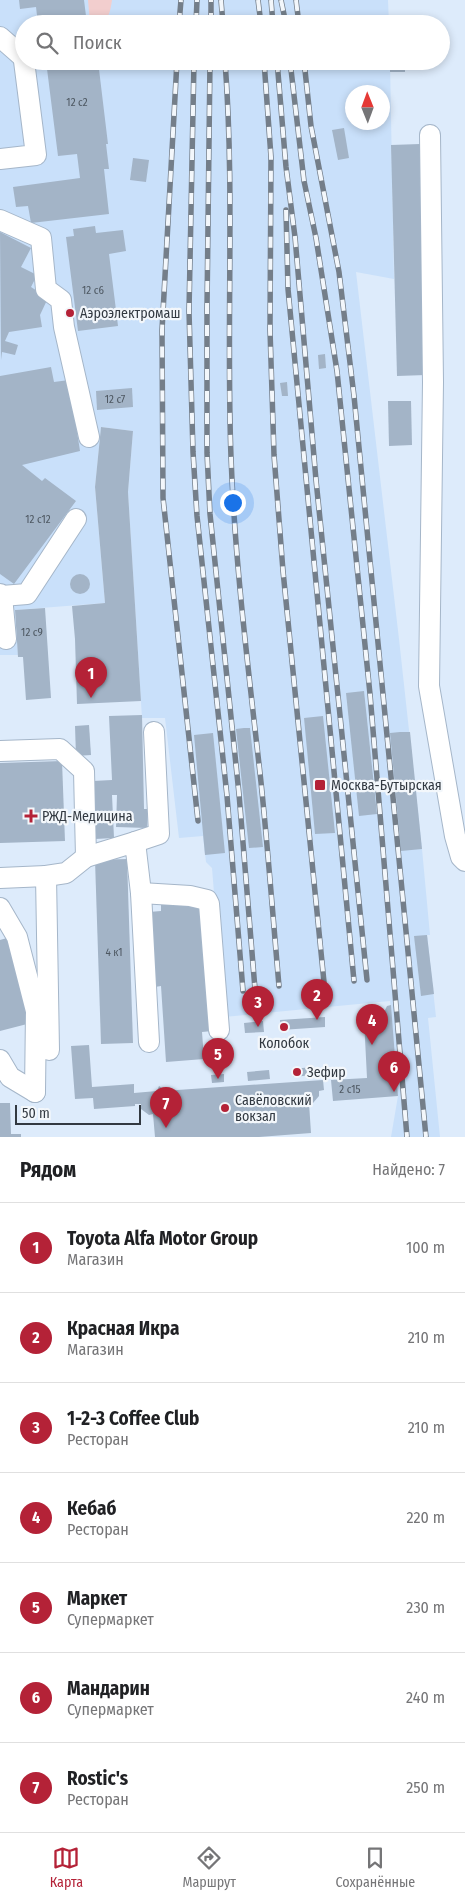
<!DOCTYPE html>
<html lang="ru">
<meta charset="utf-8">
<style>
body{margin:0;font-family:"Fira Sans Condensed",sans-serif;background:#f6f6f6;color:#202124}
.compass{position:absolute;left:345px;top:85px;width:45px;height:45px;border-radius:50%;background:#fff;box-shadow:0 2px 8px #0003;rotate:359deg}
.scale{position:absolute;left:15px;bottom:12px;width:126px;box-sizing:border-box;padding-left:5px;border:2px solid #323941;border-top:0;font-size:14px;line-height:18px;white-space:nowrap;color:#323941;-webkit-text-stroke:4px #f3f7fb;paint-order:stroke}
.you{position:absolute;left:232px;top:502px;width:18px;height:18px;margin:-12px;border:4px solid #fff;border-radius:50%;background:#1a73e8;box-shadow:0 0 0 8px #1a73e833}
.badge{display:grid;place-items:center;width:32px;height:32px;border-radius:50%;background:#b42237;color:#fff;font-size:16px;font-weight:700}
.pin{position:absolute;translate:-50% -41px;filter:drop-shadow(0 1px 2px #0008)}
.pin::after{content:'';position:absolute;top:26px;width:18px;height:15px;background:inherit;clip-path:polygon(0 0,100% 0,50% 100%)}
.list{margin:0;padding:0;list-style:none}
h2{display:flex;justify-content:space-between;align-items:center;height:65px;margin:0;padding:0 20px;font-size:21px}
h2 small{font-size:16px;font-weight:400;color:#757577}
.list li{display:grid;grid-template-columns:32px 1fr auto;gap:15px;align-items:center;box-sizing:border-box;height:90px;padding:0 20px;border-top:1px solid #e0e0e0}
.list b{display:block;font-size:19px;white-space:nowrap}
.list p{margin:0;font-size:16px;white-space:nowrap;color:#757577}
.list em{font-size:16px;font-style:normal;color:#757577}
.icon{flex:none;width:28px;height:28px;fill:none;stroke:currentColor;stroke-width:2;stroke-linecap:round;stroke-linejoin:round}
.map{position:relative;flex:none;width:465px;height:1137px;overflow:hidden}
.search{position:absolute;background:#fff;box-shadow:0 2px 8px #0003;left:15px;right:15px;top:15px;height:55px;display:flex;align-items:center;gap:12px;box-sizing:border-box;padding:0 18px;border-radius:28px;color:#757577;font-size:19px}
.sheet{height:695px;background:#fff}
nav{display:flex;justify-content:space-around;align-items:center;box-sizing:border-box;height:70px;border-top:1px solid #e0e0e0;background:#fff;font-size:14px;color:#757577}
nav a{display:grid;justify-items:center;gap:2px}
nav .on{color:#b42237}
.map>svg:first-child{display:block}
.built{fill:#c9e0fa;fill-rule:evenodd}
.green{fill:#f2cece}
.building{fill:#a3b4c7}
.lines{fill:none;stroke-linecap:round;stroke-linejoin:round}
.minor-casing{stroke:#a5b6c9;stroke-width:22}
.minor{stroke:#fff;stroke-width:20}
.rail-casing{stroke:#747e89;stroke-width:5.5}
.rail{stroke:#f3f7fb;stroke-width:4;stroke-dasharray:11;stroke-linecap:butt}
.poi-dot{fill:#b42237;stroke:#f3f7fb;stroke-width:2}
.labels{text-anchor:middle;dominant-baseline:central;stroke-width:4.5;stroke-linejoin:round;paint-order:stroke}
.number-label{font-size:11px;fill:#4e5862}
.poi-label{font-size:14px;fill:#323941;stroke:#f3f7fb;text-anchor:start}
</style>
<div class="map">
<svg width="465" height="1137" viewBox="0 0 465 1137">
<rect width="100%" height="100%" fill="#ddebfb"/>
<path class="built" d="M0 0H388L389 24H24V61H390L394 279 356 272 399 639 422 849 430 935H427L436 1017 428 1018 440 1137H391L398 1096 390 1001 224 1017 212 868 206 862 203 836 179 838 165 718H142L128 492 133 431 101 427 95 487 105 603 15 610 18 655H0ZM352 92H382V122H352Z"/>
<path class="green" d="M88 0H112C110 14 107 27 90 23Z"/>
<g class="building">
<polygon points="19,0 84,0 87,24 38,24 36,7 20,9"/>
<polygon points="46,61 98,61 108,144 106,144 109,169 104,169 109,214 31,223 28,206 16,207 13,187 80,178 77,154 58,156"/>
<rect x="390" y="61" width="15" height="11"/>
<polygon points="344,128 349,158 338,160 332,130"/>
<polygon points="420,144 426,375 397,376 391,145"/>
<polygon points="133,158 149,160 146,182 130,180"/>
<polygon points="95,226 96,233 123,230 126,251 109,254 118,326 78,331 66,237 74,236 73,229"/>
<polygon points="0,232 31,248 21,267 37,275 31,287 48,298 40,315 42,327 9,332 5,341 18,345 15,355 2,352 1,360"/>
<polygon points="325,354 326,368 319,369 318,355"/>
<polygon points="51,367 54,382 69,380 80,451 22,465 42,481 45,478 76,501 14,584 0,574 0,376"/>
<polygon points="287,382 288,396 282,396 280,383"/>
<polygon points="132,388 133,407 97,410 96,391"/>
<polygon points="388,401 411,401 412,445 389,446"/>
<polygon points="101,427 133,431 128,492 141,701 77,704 75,639 72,606 105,603 95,487"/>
<circle cx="80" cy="584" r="10"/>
<polygon points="45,608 51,698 26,700 23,657 18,657 15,610"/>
<polygon points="364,691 377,814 359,816 346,693"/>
<polygon points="142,715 144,809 148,809 147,828 116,827 117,795 112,795 114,838 95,839 93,781 112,780 109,716"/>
<polygon points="323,716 335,833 315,834 304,718"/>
<polygon points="89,725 91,755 76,756 75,726"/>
<polygon points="244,728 250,728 263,847 249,848 236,729"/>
<polygon points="400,732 410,732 422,849 401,851 390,733"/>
<polygon points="213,733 225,853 205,855 194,735"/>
<polygon points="62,761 65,841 0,843 0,763"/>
<polygon points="127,859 133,1043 101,1044 95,860"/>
<polygon points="192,902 193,907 203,906 212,1031 202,1032 204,1059 166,1062 161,986 155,987 149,912 161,911 161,905"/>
<polygon points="427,935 434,994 421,996 414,936"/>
<polygon points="7,938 31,1023 0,1031 0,940"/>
<polygon points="391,1005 398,1096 333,1101 331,1080 367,1078 364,1019 381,1018 387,1006"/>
<polygon points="325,1017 325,1027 281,1030 280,1020"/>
<polygon points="263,1021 264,1032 245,1033 244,1023"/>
<polygon points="89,1045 92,1087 134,1084 134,1093 157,1091 159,1086 162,1088 163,1091 323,1080 324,1090 319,1091 319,1096 313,1103 309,1103 311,1133 259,1137 155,1137 153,1114 149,1115 141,1109 141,1104 135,1104 135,1106 94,1109 93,1098 75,1099 71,1046"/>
<polygon points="312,1067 313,1075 293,1077 293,1069"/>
<polygon points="269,1070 270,1079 248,1081 247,1072"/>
<polygon points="224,1074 224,1082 212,1083 211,1075"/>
<polygon points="0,1103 10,1103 11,1134 21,1134 21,1137 0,1137"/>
</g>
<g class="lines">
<defs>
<g id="minor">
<polyline points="0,37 24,58"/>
<polyline points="430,135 433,382 429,686 455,836 461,857 465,861"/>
<polyline points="0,159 36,155 24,61"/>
<polyline points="0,220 41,238 46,289 61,300 64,327 89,437"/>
<polyline points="0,594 2,596 6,639"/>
<polyline points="2,596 27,594 76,519"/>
<polyline points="0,751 60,749 84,771 86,857"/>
<polyline points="135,842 159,834 154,732"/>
<polyline points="46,876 66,873 86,857 135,842 141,893 149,1042"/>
<polyline points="0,878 46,876 49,1050"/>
<polyline points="141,893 190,896 207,900 209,904 219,1030"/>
<polyline points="0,908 17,937 36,1011 35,1092"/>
<polyline points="0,1060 10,1077 35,1092"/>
</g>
</defs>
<use href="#minor" class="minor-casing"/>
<use href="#minor" class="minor"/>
<defs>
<g id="rail">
<polyline points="221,0 223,24"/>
<polyline points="258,0 261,24"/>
<polyline points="271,0 273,24"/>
<polyline points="281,0 286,24"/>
<polyline points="296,0 299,24"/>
<polyline points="179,24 181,0"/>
<polyline points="196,24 197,0"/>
<polyline points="211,24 211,0"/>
<polyline points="177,61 162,330 163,498 198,821"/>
<polyline points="194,61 189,311 193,452 197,516 227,796 243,991"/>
<polyline points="210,61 207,308 207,453 210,514 239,794 255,989"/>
<path d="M225 61C235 193 226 325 231 457 235 566 249 674 261 782 268 850 273 918 279 986"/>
<polyline points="264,61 271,157 270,330 274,455 283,571 324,982"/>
<polyline points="277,61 286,167 295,237 316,480 367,980"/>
<polyline points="290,61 304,181 316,238 337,371 370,694 407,1137"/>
<polyline points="304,61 311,126 339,272 354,396 426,1137"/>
<polyline points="286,210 288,289 354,981"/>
</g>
</defs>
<use href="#rail" class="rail-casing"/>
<use href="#rail" class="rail"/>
</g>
<g class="poi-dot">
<circle cx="70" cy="313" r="5"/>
<rect x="314" y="779" width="12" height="12" rx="2.5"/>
<path d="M28.5 808.5h5v5h5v5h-5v5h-5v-5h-5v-5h5z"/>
<circle cx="284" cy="1027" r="5"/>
<circle cx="297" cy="1072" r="5"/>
<circle cx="225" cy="1108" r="5"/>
</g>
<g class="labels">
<g class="number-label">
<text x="77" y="102">12 с2</text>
<text x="93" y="290">12 с6</text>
<text x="115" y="399">12 с7</text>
<text x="38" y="519">12 с12</text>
<text x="32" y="632">12 c9</text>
<text x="114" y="952">4 к1</text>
<text x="350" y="1089">2 с15</text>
</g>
<g class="poi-label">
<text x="80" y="313">Аэроэлектромаш</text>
<text x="331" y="785">Москва-Бутырская</text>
<text x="42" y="816">РЖД-Медицина</text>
<text x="284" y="1043" text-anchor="middle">Колобок</text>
<text x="307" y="1072">Зефир</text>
<text x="235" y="1100">Савёловский<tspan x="235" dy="16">вокзал</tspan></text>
</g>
</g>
</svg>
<svg class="compass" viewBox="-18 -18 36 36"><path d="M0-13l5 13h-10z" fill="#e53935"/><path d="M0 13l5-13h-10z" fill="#757577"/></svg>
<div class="scale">50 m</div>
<div class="you"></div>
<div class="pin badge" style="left:91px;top:698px">1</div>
<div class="pin badge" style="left:317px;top:1020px">2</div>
<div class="pin badge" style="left:258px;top:1027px">3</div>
<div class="pin badge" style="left:372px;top:1045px">4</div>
<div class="pin badge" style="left:218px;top:1079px">5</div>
<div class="pin badge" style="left:394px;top:1092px">6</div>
<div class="pin badge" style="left:166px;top:1128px">7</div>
<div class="search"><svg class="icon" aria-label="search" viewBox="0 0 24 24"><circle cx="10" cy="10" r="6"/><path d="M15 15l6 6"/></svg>Поиск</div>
</div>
<section class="sheet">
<h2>Рядом<small>Найдено: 7</small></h2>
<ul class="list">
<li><span class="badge">1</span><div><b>Toyota Alfa Motor Group</b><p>Магазин</p></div><em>100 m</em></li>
<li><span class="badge">2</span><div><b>Красная Икра</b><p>Магазин</p></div><em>210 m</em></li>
<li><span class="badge">3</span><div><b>1-2-3 Coffee Club</b><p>Ресторан</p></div><em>210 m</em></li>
<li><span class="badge">4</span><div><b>Кебаб</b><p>Ресторан</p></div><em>220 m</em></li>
<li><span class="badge">5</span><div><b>Маркет</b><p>Супермаркет</p></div><em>230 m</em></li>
<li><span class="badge">6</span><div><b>Мандарин</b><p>Супермаркет</p></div><em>240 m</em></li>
<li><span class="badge">7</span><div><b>Rostic's</b><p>Ресторан</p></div><em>250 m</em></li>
</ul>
</section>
<nav>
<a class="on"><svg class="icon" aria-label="map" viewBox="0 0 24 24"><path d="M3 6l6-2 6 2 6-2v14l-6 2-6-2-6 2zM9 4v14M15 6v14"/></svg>Карта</a>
<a><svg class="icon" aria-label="directions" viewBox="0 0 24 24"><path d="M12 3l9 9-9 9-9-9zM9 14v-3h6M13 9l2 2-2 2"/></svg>Маршрут</a>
<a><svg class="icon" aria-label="saved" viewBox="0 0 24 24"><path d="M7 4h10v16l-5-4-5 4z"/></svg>Сохранённые</a>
</nav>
